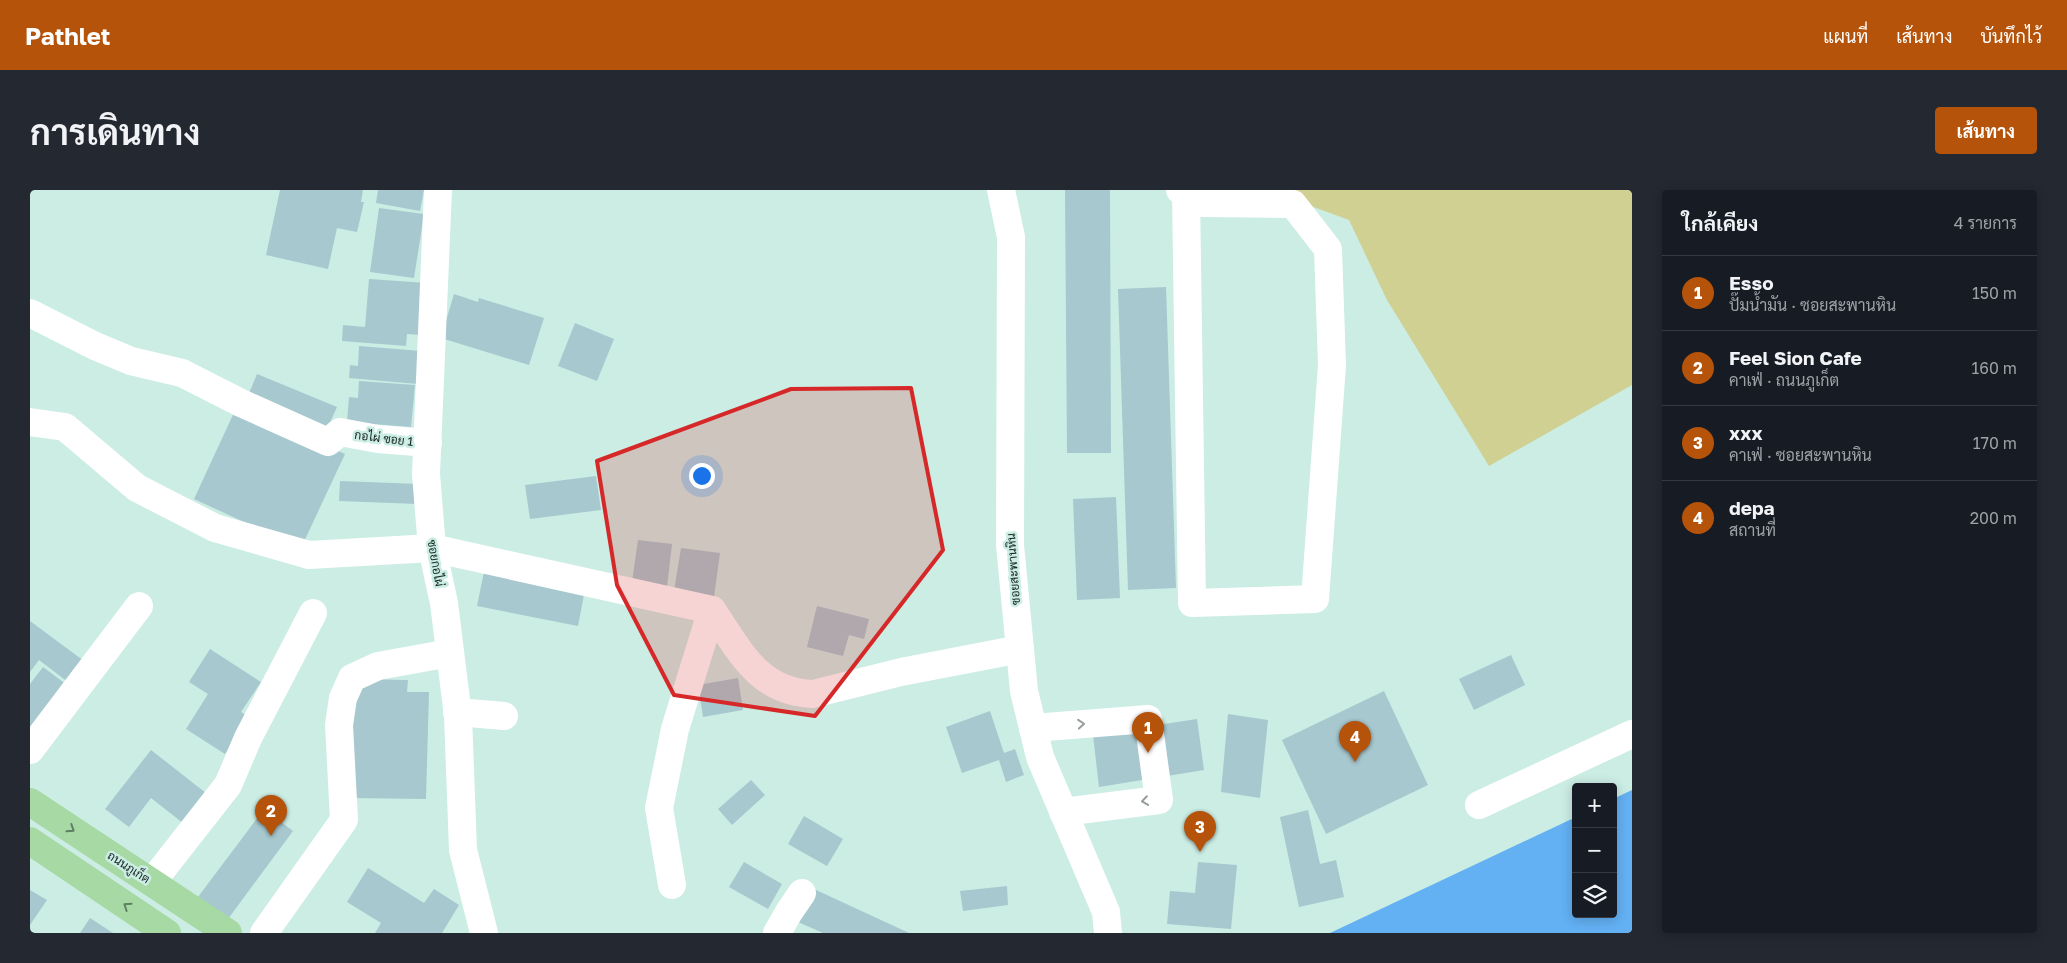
<!DOCTYPE html>
<html lang="th">
<meta charset="utf-8">
<style>
body{margin:0;font-family:"Golos Text",Sarabun,sans-serif;background:#242831;color:#f1f3f6}
.controls{position:absolute;right:15px;bottom:15px;display:grid;overflow:hidden;border-radius:5px;box-shadow:0 2px 12px #0003}
.controls button{width:45px;height:45px;display:grid;place-items:center;padding:0;border:0;border-bottom:1px solid #363941;background:#171b24;color:#f1f3f6;font:25px sans-serif}
.you{position:absolute;left:671px;top:285px;width:18px;height:18px;margin:-12px;border:4px solid #fff;border-radius:50%;background:#1a73e8;box-shadow:0 0 0 8px #1a73e833}
.badge{display:grid;place-items:center;width:32px;height:32px;border-radius:50%;background:#b45309;color:#fff;font-size:16px;font-weight:700}
.pin{position:absolute;translate:-50% -41px;filter:drop-shadow(0 1px 2px #0008)}
.pin::after{content:'';position:absolute;top:26px;width:18px;height:15px;background:inherit;clip-path:polygon(0 0,100% 0,50% 100%)}
.list{margin:0;padding:0;list-style:none}
h2{display:flex;justify-content:space-between;align-items:center;height:65px;margin:0;padding:0 20px;font-size:21px}
h2 small{font-size:16px;font-weight:400;color:#9ea1a6}
.list li{display:grid;grid-template-columns:32px 1fr auto;gap:15px;align-items:center;box-sizing:border-box;height:75px;padding:0 20px;border-top:1px solid #363941}
.list b{display:block;font-size:19px;white-space:nowrap}
.list p{margin:0;font-size:16px;white-space:nowrap;color:#9ea1a6}
.list em{font-size:16px;font-style:normal;color:#9ea1a6}
.icon{flex:none;width:28px;height:28px;fill:none;stroke:currentColor;stroke-width:2;stroke-linecap:round;stroke-linejoin:round}
.map{position:relative;flex:none;width:1602px;height:743px;overflow:hidden;border-radius:5px}
header{display:flex;align-items:center;gap:30px;box-sizing:border-box;height:70px;padding:0 25px;background:#b45309;color:#fff}
header strong{font-size:24px}
nav{display:flex;gap:28px;margin-inline-start:auto;font-size:18px}
.intro{display:flex;align-items:center;justify-content:space-between;box-sizing:border-box;height:120px;padding:0 30px}
h1{margin:0;font-size:35px}
.button{padding:12px 22px;border-radius:5px;background:#b45309;color:#fff;font-size:18px;font-weight:700}
main{display:flex;gap:30px;padding:0 30px}
aside{flex:1;background:#171b24;border-radius:5px;box-shadow:0 2px 12px #0003}
.map>svg:first-child{display:block}
.green{fill:#cfd092}
.water{fill:#63b0f3}
.building{fill:#a7c8cf}
.lines{fill:none;stroke-linecap:round;stroke-linejoin:round}
.minor{stroke:#fff;stroke-width:28}
.major{stroke:#a6d9a4;stroke-width:28}
.oneway{stroke:#979d9c}
.oneway2{stroke:#5f7f63}
.marked{fill:#d62828;fill-opacity:0.2;stroke:#d62828;stroke-width:4;stroke-linejoin:round}
.labels{text-anchor:middle;dominant-baseline:central;stroke-width:5;stroke-linejoin:round;paint-order:stroke}
.street-label{font-size:12px;fill:#182522;stroke:#cbede4}
</style>
<header>
<strong>Pathlet</strong>
<nav><a>แผนที่</a><a>เส้นทาง</a><a>บันทึกไว้</a></nav>
</header>
<div class="intro"><h1>การเดินทาง</h1><a class="button">เส้นทาง</a></div>
<main>
<div class="map">
<svg width="1602" height="743" viewBox="0 0 1602 743">
<rect width="100%" height="100%" fill="#cbede4"/>
<polygon class="green" points="1237,0 1602,0 1602,195 1459,276 1357,110 1319,30"/>
<polygon class="water" points="1602,600 1602,743 1300,743 1546,627 1546,724 1583,724 1583,609"/>
<g class="building">
<polygon points="250,0 333,0 331,12 334,12 327,42 307,38 298,79 236,65"/>
<polygon points="348,0 394,0 390,21 346,13"/>
<polygon points="1035,0 1080,0 1081,263 1037,263"/>
<polygon points="349,18 394,24 384,88 340,82"/>
<polygon points="339,89 397,93 392,145 377,144 376,156 312,151 313,135 335,137"/>
<polygon points="1136,97 1146,398 1098,400 1088,99"/>
<polygon points="424,104 448,112 449,108 514,128 499,175 411,148"/>
<polygon points="545,133 584,149 567,191 528,176"/>
<polygon points="329,156 391,161 388,194 319,188 320,175 328,176"/>
<polygon points="227,184 307,217 294,246 215,213"/>
<polygon points="329,191 385,195 381,237 317,232 319,207 328,208"/>
<polygon points="208,214 315,264 271,358 164,309"/>
<polygon points="566,286 571,320 500,329 495,295"/>
<polygon points="310,291 389,294 388,314 309,311"/>
<polygon points="1086,307 1090,408 1047,410 1043,309"/>
<polygon points="608,350 642,354 637,397 602,392"/>
<polygon points="651,358 690,363 684,407 644,401"/>
<polygon points="454,382 556,394 548,436 447,416"/>
<polygon points="787,416 839,429 834,449 819,445 813,466 777,457"/>
<polygon points="0,431 54,471 38,492 9,470 0,482"/>
<polygon points="180,459 231,492 211,522 219,527 195,564 156,539 178,504 159,492"/>
<polygon points="1481,465 1495,495 1444,520 1429,489"/>
<polygon points="13,477 41,498 0,552 0,494"/>
<polygon points="708,488 713,520 673,527 668,495"/>
<polygon points="324,489 378,490 377,502 399,502 396,609 321,608"/>
<polygon points="1354,501 1398,595 1296,644 1252,550"/>
<polygon points="960,521 974,563 985,559 994,585 976,592 969,570 932,583 916,537"/>
<polygon points="1198,524 1238,530 1230,608 1191,602"/>
<polygon points="1167,529 1174,580 1069,597 1063,545"/>
<polygon points="121,560 181,607 158,637 121,608 99,637 75,619"/>
<polygon points="721,590 735,605 702,635 688,619"/>
<polygon points="234,619 263,641 198,729 168,707"/>
<polygon points="1278,620 1290,674 1306,670 1314,707 1269,717 1250,627"/>
<polygon points="774,626 813,649 797,676 758,654"/>
<polygon points="714,672 752,694 738,719 699,697"/>
<polygon points="1168,672 1207,675 1201,739 1137,734 1140,701 1165,703"/>
<polygon points="338,678 394,713 404,699 429,715 412,743 345,743 351,733 317,712"/>
<polygon points="977,696 978,715 933,721 930,701"/>
<polygon points="784,699 879,743 793,743 768,732"/>
<polygon points="0,700 17,710 0,735"/>
<polygon points="60,728 83,743 50,743"/>
</g>
<g class="lines">
<g class="minor">
<polyline points="408,0 396,284 402,358 414,413 428,526 433,660 454,743"/>
<polyline points="971,0 981,47 980,355 994,501 1010,567 1076,722 1078,743"/>
<polyline points="1150,0 1173,13 1263,14 1298,59 1302,175 1285,409 1162,413 1156,4"/>
<polyline points="0,123 65,156 101,171 152,183 211,213 298,252 310,242 348,249 398,253"/>
<polyline points="0,232 35,237 107,298 185,338 279,365 402,358 682,420 645,539 629,618 642,695"/>
<path d="M682 420C710 461 728 502 783 504L871 482 990 459"/>
<polyline points="427,522 474,526"/>
<polyline points="1003,538 1118,529 1129,610 1033,622"/>
<polyline points="0,560 109,416"/>
<polyline points="1449,615 1602,544"/>
<polyline points="122,692 198,595 218,548 283,423"/>
<polyline points="234,743 314,630 309,535 313,508 322,488 348,476 420,463"/>
<polyline points="747,743 759,722 772,703"/>
</g>
<g class="major">
<polyline points="0,612 198,743"/>
<polyline points="0,651 137,743"/>
</g>
</g>
<defs><path id="oneway-chevron" d="M-2-3.5L2.5 0L-2 3.5" fill="none" stroke-width="1.6" stroke-linecap="round" stroke-linejoin="round" transform="scale(1.25)"/></defs>
<g class="oneway">
<use href="#oneway-chevron" transform="translate(1051 534) rotate(-5)"/>
<use href="#oneway-chevron" transform="translate(1115 611) rotate(172)"/>
</g>
<g class="oneway2">
<use href="#oneway-chevron" transform="translate(41 639) rotate(33)"/>
<use href="#oneway-chevron" transform="translate(97 716) rotate(-146)"/>
</g>
<path class="marked" d="M881 198 913 360 785 526 644 505 587 395 567 271 761 199Z"/>
<g class="labels">
<g class="street-label">
<text transform="translate(354 248) rotate(7)">กอไผ่ ซอย 1</text>
<text transform="translate(406 373) rotate(80)">ซอยกอไผ่</text>
<text transform="translate(983 379) rotate(-94)">ซอยสะพานหิน</text>
<text transform="translate(99 677) rotate(33)">ถนนภูเก็ต</text>
</g>
</g>
</svg>
<div class="controls">
<button>+</button>
<button>−</button>
<button><svg class="icon" aria-label="layers" viewBox="0 0 24 24"><path d="M12 4l9 5-9 5-9-5zM3 14l9 5 9-5"/></svg></button>
</div>
<div class="you"></div>
<div class="pin badge" style="left:1118px;top:563px">1</div>
<div class="pin badge" style="left:241px;top:646px">2</div>
<div class="pin badge" style="left:1170px;top:662px">3</div>
<div class="pin badge" style="left:1325px;top:572px">4</div>
</div>
<aside>
<h2>ใกล้เคียง<small>4 รายการ</small></h2>
<ul class="list">
<li><span class="badge">1</span><div><b>Esso</b><p>ปั๊มน้ำมัน · ซอยสะพานหิน</p></div><em>150 m</em></li>
<li><span class="badge">2</span><div><b>Feel Sion Cafe</b><p>คาเฟ่ · ถนนภูเก็ต</p></div><em>160 m</em></li>
<li><span class="badge">3</span><div><b>xxx</b><p>คาเฟ่ · ซอยสะพานหิน</p></div><em>170 m</em></li>
<li><span class="badge">4</span><div><b>depa</b><p>สถานที่</p></div><em>200 m</em></li>
</ul>
</aside>
</main>
